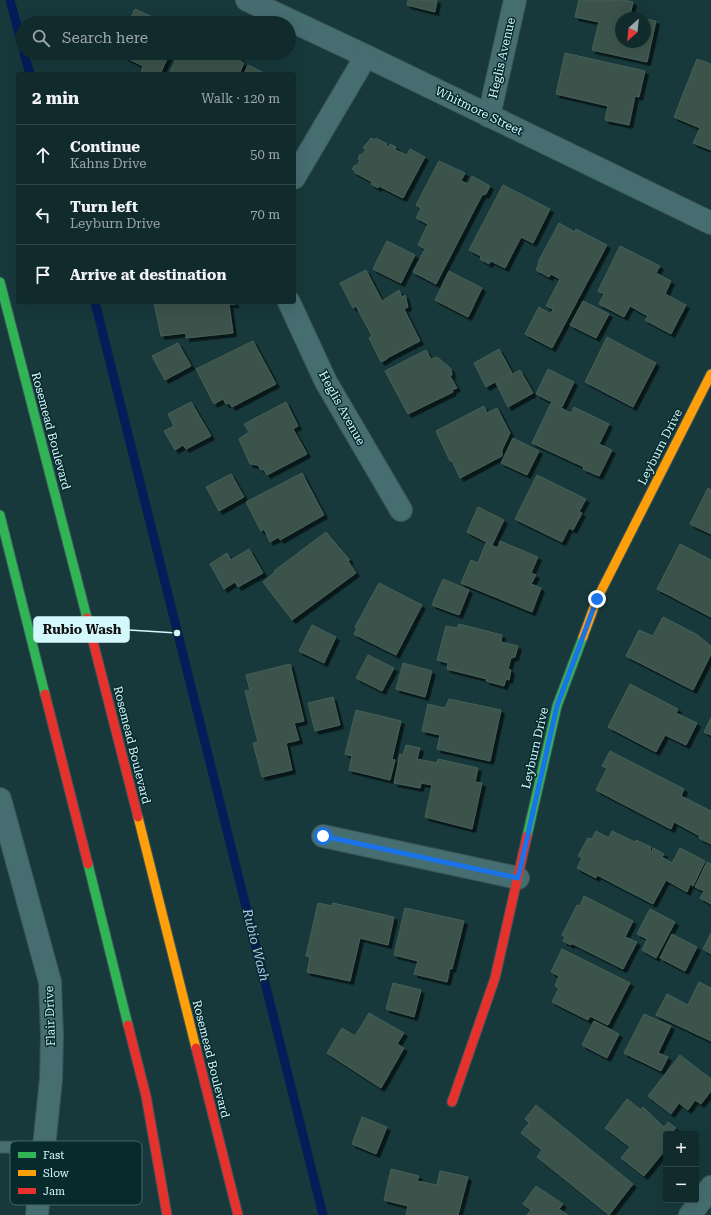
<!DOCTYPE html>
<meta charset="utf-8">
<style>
body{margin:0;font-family:"Roboto Serif",serif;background:#1a3335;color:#f1f3f6}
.controls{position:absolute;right:12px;bottom:12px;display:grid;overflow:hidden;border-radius:4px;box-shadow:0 4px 16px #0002}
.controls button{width:36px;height:36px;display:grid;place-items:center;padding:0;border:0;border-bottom:1px solid #304749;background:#112b2d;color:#f1f3f6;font:20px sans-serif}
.compass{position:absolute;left:615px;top:12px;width:36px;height:36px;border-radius:50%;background:#112b2d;box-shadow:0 4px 16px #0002;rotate:207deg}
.stop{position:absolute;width:12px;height:12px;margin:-9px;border:3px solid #1a73e8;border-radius:50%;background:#fff}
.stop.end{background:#1a73e8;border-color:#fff;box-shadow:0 1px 4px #0008}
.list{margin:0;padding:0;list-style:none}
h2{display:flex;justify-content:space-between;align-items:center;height:52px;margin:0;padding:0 16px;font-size:17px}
h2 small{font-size:13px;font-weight:400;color:#9ca7aa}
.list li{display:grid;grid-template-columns:26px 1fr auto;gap:12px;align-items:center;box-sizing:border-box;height:60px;padding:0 16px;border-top:1px solid #304749}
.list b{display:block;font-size:15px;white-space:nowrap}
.list p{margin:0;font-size:13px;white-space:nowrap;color:#9ca7aa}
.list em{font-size:13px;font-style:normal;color:#9ca7aa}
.icon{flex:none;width:22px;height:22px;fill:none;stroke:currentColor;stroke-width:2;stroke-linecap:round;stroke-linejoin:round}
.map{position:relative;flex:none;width:711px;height:1215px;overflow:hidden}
.search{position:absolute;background:#112b2d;box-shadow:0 4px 16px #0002;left:16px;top:16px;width:280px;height:44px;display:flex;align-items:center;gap:10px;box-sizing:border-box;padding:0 14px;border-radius:22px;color:#9ca7aa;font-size:15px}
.panel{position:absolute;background:#112b2d;box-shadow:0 4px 16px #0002;left:16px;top:72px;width:280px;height:232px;border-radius:4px}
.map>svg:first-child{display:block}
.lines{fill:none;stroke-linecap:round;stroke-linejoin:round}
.stream{stroke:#041c58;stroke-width:9}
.building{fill:#3b534b;stroke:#476057;filter:url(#shadow)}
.lane-casing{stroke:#3b5457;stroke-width:13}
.street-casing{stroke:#3b5457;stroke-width:24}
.fast-casing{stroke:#3b5457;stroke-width:11}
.slow-casing{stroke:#3b5457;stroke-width:11}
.jam-casing{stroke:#3b5457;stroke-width:11}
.lane{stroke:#466d70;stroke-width:11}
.street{stroke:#466d70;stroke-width:22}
.fast{stroke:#30b455;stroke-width:9}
.slow{stroke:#ff9f0a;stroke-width:9}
.jam{stroke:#e5322d;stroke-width:9}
.route{stroke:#1a73e8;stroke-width:5}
.labels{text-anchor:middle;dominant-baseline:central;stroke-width:3;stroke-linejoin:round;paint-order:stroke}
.street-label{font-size:12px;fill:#d4f9fd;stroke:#072a2d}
.water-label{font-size:13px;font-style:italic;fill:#b5caf1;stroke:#072a2d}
.key{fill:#072a2d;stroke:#44686b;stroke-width:1}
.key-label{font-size:11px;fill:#d4f9fd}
.leader{fill:none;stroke:#d4f9fd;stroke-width:1.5}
.callout-dot{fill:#d4f9fd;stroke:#072a2d;stroke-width:1.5}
.callout{fill:#d4f9fd;stroke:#d4f9fd;stroke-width:1.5}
.callout-label{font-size:13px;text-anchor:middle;font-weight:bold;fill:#111}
</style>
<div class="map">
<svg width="711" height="1215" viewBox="0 0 711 1215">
<defs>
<filter id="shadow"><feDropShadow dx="3.5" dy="3.5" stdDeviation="0" flood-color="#0009"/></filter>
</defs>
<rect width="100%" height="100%" fill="#17393c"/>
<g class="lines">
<g class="stream">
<polyline points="10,0 23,48"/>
<polyline points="24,53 30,74"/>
<polyline points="95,302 323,1215"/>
</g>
</g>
<g class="building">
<polygon points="408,0 437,0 435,12 407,5"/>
<polygon points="579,0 624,0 633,2 630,15 642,18 621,18 621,42 645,42 645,19 656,21 647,62 592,50 599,22 575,17"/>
<polygon points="135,9 157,19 159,16 165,19 163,22 164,23 128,23"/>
<polygon points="117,53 164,53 169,55 160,74 141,74 143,66"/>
<polygon points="179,53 222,53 233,58 235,55 242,59 240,61 244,63 239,74 169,74"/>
<polygon points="565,53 645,71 639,97 635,96 629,125 605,120 608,106 556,94"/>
<polygon points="697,59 711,64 711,150 693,143 700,128 674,117"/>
<polygon points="248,65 266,74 244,74"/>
<polygon points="371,138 375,140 376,138 387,144 386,146 389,147 390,144 396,147 395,150 407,155 410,149 425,157 403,198 379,186 378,188 371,184 372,182 354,172 355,171 352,169 355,165 357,166 360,160 358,159 360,154 362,155 366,149 363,148"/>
<polygon points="439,161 465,173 461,181 468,184 472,176 490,186 486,194 482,195 436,284 413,272 425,249 418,245 428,224 416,218 421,208 416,205"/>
<polygon points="503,185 550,209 533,243 521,237 505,268 491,261 489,264 480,259 481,256 469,250"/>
<polygon points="559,223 575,232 576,229 607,245 552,348 525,334 539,307 551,314 553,309 546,306 560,279 551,274 549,277 536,270 539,263 538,262"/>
<polygon points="387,241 415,255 401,283 373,269"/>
<polygon points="620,246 660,266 656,273 671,281 665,294 686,305 671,334 645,320 648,316 630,306 624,317 599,304 604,294 598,291"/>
<polygon points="366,270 382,301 399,290 402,297 405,295 408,307 404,309 420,341 387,358 387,359 381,362 369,338 372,336 356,306 353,308 340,283"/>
<polygon points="449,271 482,288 468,317 435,300"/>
<polygon points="583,301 609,314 596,338 570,325"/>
<polygon points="154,302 235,302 235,304 229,304 233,333 186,338 186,333 161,336"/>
<polygon points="607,337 656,363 633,407 585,382"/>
<polygon points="253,341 276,384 232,407 229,403 226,404 223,399 214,404 196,369"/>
<polygon points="178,343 191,366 165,380 152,356"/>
<polygon points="499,349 512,373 486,387 474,363"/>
<polygon points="426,350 431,359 437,357 448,366 451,369 452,375 450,376 457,388 452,390 453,392 408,414 385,371"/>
<polygon points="548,369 574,382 562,407 536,394"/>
<polygon points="520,370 533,393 508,407 496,383"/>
<polygon points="191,402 211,436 186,449 183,445 175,450 164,431 174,426 168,414"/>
<polygon points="286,402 298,426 293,429 307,454 267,475 263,469 261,470 258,465 250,464 239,439 249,432 244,424"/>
<polygon points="551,403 571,413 574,407 609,424 599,444 612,450 599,476 583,469 584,467 532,443"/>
<polygon points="484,406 487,413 497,408 510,433 502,450 502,456 460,478 452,461 450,461 436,431"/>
<polygon points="513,438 539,451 527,475 501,463"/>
<polygon points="302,473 324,515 280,540 279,537 270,542 264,529 261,531 246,502"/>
<polygon points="231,474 244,497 219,511 206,487"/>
<polygon points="537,475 586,499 580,510 578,511 582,513 573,530 569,528 562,542 515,519"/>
<polygon points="708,488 711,490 711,534 690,524"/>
<polygon points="478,507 504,520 492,545 467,532"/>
<polygon points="326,532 350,560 348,561 356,573 292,620 263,582 275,572 274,571"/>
<polygon points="500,541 538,557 531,573 536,575 531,584 541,588 532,612 461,583 471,560 478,563 486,543 498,548"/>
<polygon points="680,544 711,560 711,617 657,589"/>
<polygon points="249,549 263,573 238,587 235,582 224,589 210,564 227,553 231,560"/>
<polygon points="443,579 469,590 459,615 432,605"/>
<polygon points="379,583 422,605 396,655 354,634 357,628 355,627"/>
<polygon points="663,617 696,634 711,646 711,654 693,690 626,656 639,630 653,636"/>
<polygon points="459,624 502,635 501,642 518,646 515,657 511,658 508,669 511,670 509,680 506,679 504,686 486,681 487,679 447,669 448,663 437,660 446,626 457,628"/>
<polygon points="312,625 336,637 324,663 299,651"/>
<polygon points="368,655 394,668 382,691 356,678"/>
<polygon points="403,663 432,671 425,697 396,689"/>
<polygon points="290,664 304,721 294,723 299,740 286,743 292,770 262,777 253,743 258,742 245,691 250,690 246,675"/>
<polygon points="630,684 678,709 676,713 697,723 686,745 665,735 656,752 608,727"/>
<polygon points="333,697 340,725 315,731 308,703"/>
<polygon points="449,699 501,710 490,761 437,749 440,735 422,731 428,704 445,708"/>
<polygon points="356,710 401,721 392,759 395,760 390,780 349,770 352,756 345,754"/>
<polygon points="711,718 711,735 704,732"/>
<polygon points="406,745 420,748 417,759 437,763 438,759 478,768 475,782 482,783 472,829 425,817 432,785 421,783 420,788 394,783 400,754 403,755"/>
<polygon points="610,751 684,789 681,796 711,811 711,844 699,838 700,836 674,822 671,829 596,790 607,768 602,766"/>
<polygon points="596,831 609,838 612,831 635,842 636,840 651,847 650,850 652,852 653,848 664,854 662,857 672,863 680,848 705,861 693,886 690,884 687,892 666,880 653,904 597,875 596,878 577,868 582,858 578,856 588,838 592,839"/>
<polygon points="707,862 711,864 711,904 700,898 704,891 695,887"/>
<polygon points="584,896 633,921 625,937 637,942 623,969 571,943 571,945 563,941 565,937 562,935 577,905 580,906"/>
<polygon points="318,903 332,906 333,903 394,917 388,945 360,938 350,981 307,972 310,957 306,956"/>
<polygon points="405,908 464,921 452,969 450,968 447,982 414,974 418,961 394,955"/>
<polygon points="650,909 675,922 656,958 642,950 647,939 637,934"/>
<polygon points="711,933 711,954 703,949"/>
<polygon points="672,934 697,947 685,971 660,958"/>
<polygon points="562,949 630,983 608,1025 590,1016 588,1020 552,1002 559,988 555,986 559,976 551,972"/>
<polygon points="699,982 711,988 711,1041 656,1015 667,994 688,1005"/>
<polygon points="393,983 421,990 414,1017 386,1009"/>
<polygon points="369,1013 404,1033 397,1044 404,1048 381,1088 327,1053 342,1028 355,1036"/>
<polygon points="644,1014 671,1026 658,1053 668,1057 661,1071 624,1053"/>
<polygon points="594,1021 619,1034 607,1058 582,1045"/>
<polygon points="680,1055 711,1079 711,1091 701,1104 695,1100 688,1110 679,1103 671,1114 648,1096"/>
<polygon points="627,1099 641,1110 643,1107 664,1127 668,1122 676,1128 671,1134 666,1134 666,1149 644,1176 621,1158 630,1147 605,1128"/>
<polygon points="536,1105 633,1184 609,1215 537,1157 542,1150 521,1133 529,1123 525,1119"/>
<polygon points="362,1117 387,1127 376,1154 352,1144"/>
<polygon points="391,1169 419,1176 417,1181 437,1185 440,1171 468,1177 458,1215 406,1215 408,1206 384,1200"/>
<polygon points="536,1186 563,1204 559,1209 568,1215 527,1215 531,1210 523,1204"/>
</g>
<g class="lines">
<defs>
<polyline id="lane" points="0,1147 45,1148"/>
<g id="street">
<polyline points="247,0 366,56 711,223"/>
<polyline points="489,116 515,0"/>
<polyline points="294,178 366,56"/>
<polyline points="289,302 326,382 401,510"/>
<polyline points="0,799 50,982 52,1036 51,1079 37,1215"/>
<polyline points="323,836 518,878"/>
<polyline points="690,1215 711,1187"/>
</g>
<g id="fast">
<polyline points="0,282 87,618"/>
<polyline points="0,515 45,694"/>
<polyline points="527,836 557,706 583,637"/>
<polyline points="88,864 128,1025"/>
</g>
<g id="slow">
<polyline points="583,637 597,599 711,374"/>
<polyline points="138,817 196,1048"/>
</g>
<g id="jam">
<polyline points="87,618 138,817"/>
<polyline points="45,694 88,864"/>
<polyline points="128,1025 146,1096 167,1215"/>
<polyline points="196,1048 238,1215"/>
<polyline points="452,1102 495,978 527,836"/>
</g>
</defs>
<use href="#lane" class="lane-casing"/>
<use href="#street" class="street-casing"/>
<use href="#fast" class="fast-casing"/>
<use href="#slow" class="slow-casing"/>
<use href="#jam" class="jam-casing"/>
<use href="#lane" class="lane"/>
<use href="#street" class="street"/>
<use href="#fast" class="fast"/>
<use href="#slow" class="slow"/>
<use href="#jam" class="jam"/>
</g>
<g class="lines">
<polyline class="route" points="323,836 518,878 557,706 597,599"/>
</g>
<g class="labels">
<g class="street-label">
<text transform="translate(502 58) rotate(-77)">Heglis Avenue</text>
<text transform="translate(479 111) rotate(26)">Whitmore Street</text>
<text transform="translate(342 408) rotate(61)">Heglis Avenue</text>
<text transform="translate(51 431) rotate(75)">Rosemead Boulevard</text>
<text transform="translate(660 447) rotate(-63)">Leyburn Drive</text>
<text transform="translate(132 745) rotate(76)">Rosemead Boulevard</text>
<text transform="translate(535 748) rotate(-77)">Leyburn Drive</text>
<text transform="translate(50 1016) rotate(-92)">Flair Drive</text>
<text transform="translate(211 1059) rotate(76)">Rosemead Boulevard</text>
</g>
<g class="water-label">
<text transform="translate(256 945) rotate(76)">Rubio Wash</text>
</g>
</g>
<rect x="10" y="1141" width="132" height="64" rx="6" class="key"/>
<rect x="18" y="1152" width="18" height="6" fill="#30b455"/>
<rect x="18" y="1170" width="18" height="6" fill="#ff9f0a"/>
<rect x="18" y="1188" width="18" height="6" fill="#e5322d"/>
<g class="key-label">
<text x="43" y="1159">Fast</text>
<text x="43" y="1177">Slow</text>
<text x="43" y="1195">Jam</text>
</g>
<path class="leader" d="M177 633L129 630"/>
<circle class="callout-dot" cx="177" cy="633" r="4"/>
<rect class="callout" x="34" y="617" width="95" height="25" rx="4"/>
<g class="callout-label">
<text x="82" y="634">Rubio Wash</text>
</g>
</svg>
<div class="controls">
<button>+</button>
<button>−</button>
</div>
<svg class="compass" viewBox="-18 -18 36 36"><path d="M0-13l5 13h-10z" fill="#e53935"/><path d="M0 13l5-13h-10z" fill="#9ca7aa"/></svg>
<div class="stop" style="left:323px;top:836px"></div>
<div class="stop end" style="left:597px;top:599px"></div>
<div class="search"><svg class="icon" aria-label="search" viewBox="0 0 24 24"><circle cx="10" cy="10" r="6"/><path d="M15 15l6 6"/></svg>Search here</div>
<section class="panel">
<h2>2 min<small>Walk · 120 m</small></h2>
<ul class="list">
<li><svg class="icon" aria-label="ahead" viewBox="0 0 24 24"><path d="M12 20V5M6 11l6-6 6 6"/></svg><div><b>Continue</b><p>Kahns Drive</p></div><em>50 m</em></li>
<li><svg class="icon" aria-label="left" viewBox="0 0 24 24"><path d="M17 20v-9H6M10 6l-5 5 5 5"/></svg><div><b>Turn left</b><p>Leyburn Drive</p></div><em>70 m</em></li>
<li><svg class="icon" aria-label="arrive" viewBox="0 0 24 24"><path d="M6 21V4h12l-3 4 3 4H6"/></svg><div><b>Arrive at destination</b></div></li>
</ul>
</section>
</div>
